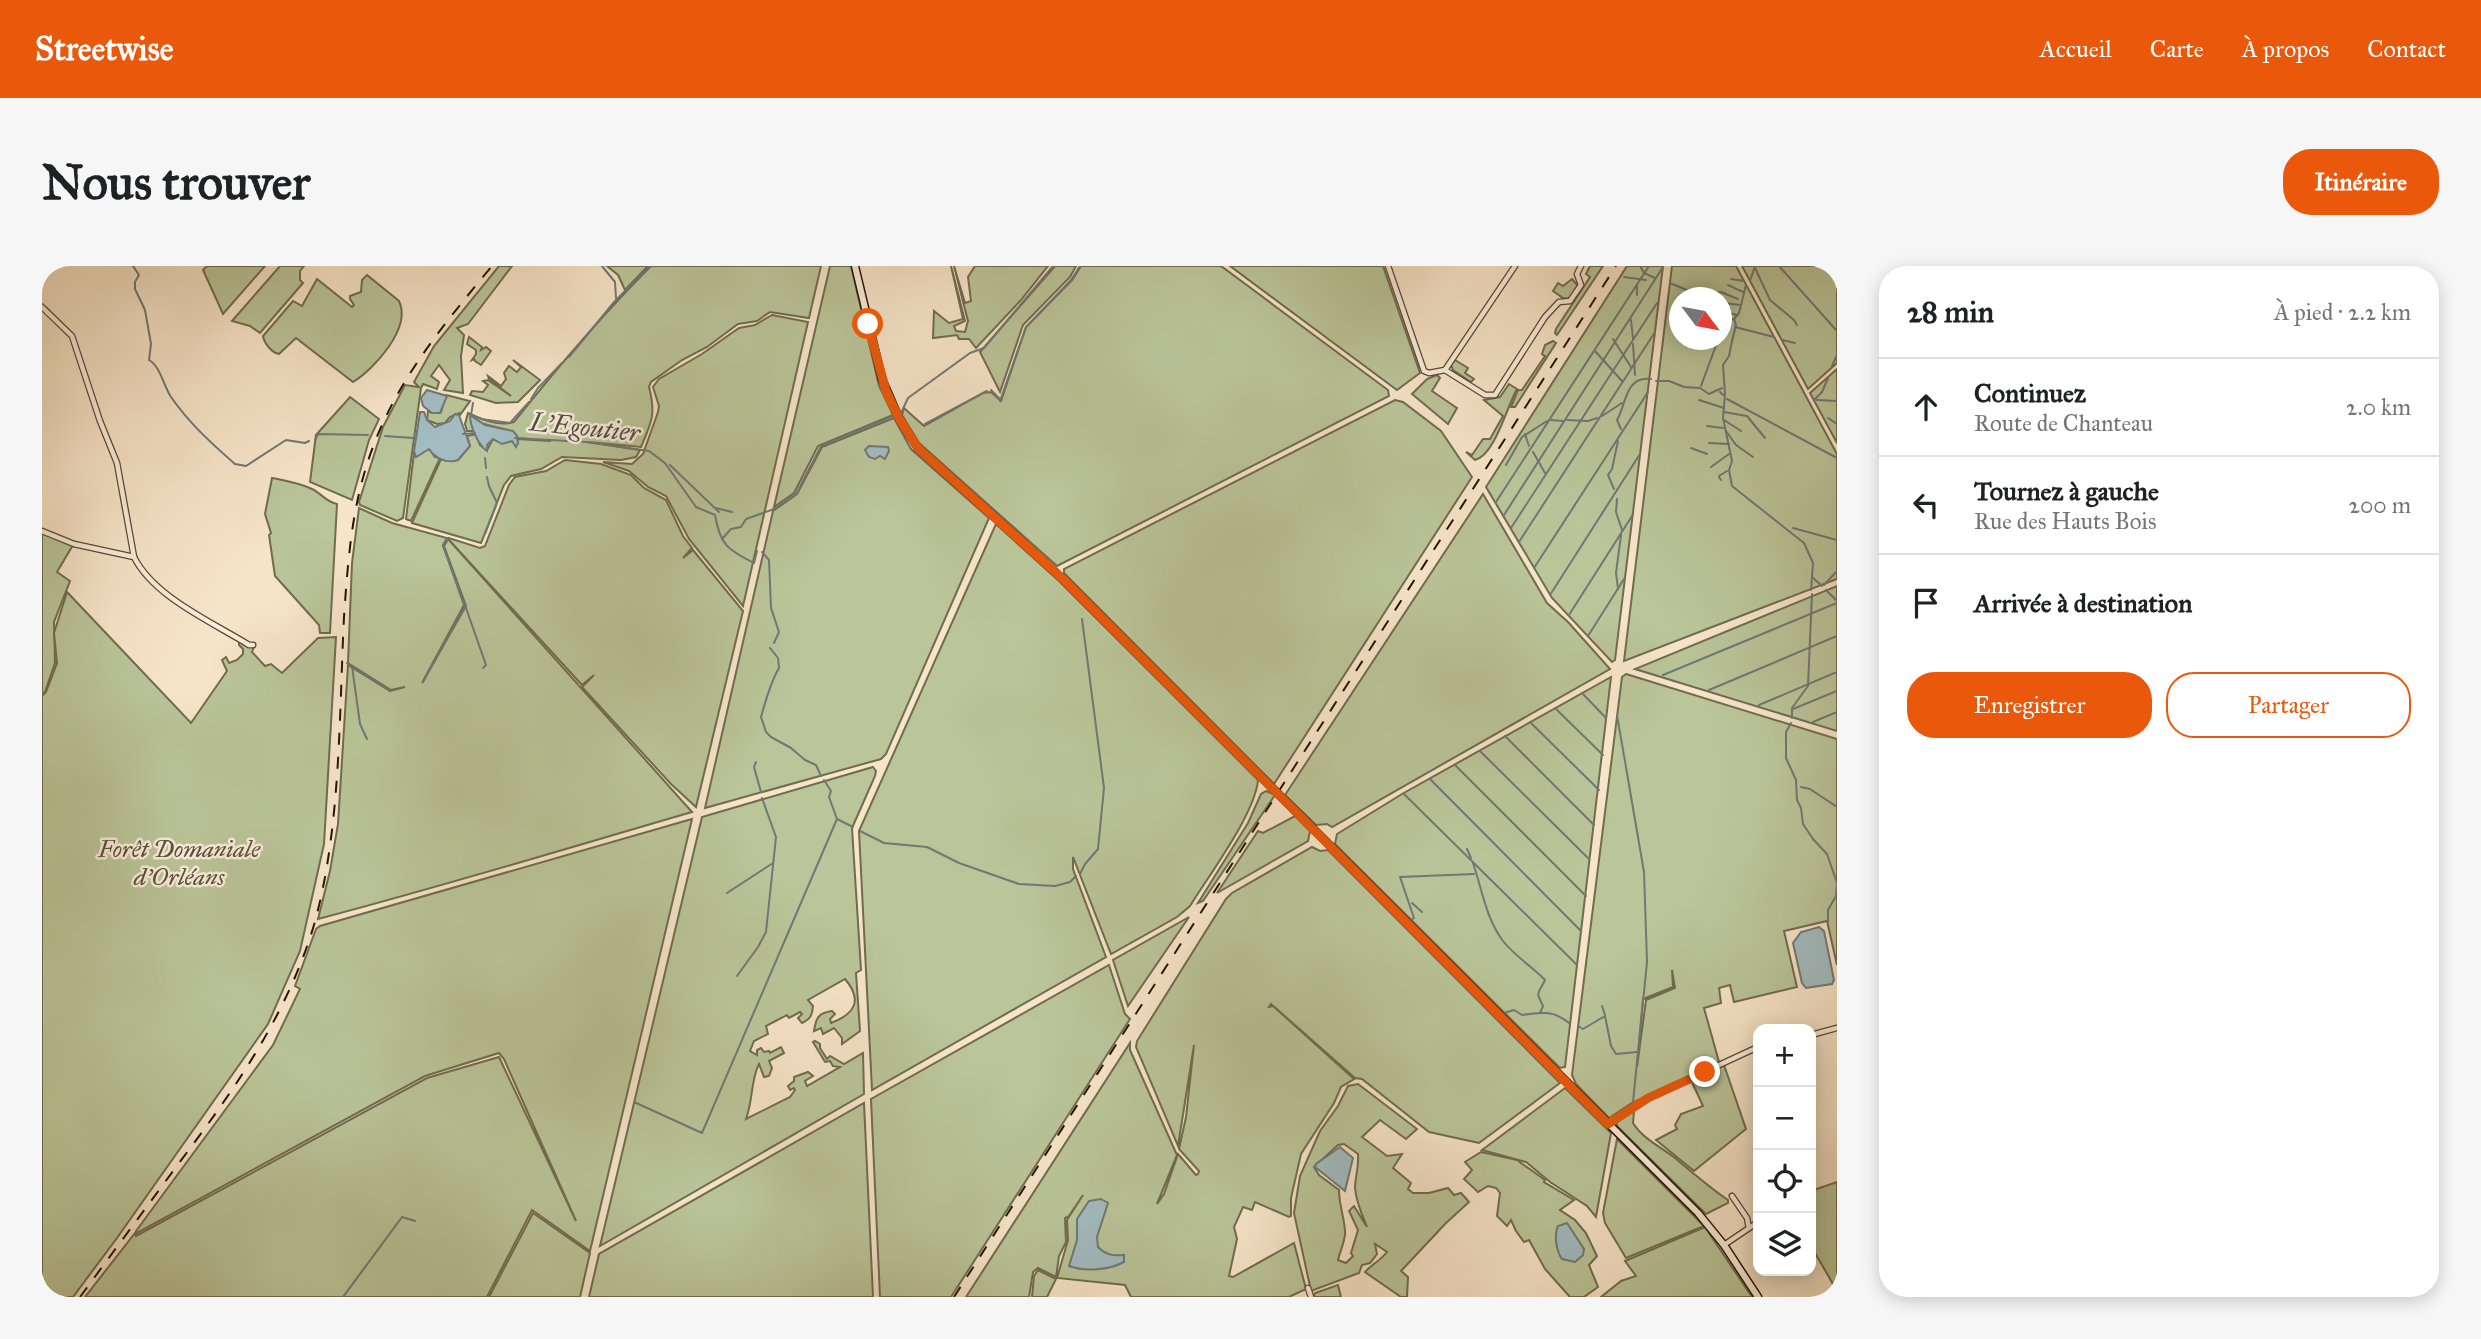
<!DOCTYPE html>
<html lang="fr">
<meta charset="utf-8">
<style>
body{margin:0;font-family:"IM FELL Great Primer",serif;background:#f6f6f6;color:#202124}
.controls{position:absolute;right:21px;bottom:21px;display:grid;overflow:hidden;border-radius:14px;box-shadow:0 4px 18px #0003}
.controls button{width:63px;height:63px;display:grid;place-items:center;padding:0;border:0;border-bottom:2px solid #e0e0e0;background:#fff;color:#202124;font:35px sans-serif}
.compass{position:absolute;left:1627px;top:21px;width:63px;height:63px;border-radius:50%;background:#fff;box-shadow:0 4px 18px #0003;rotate:122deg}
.stop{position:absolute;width:21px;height:21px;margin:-16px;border:5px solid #ea580c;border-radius:50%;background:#fff}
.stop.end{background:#ea580c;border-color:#fff;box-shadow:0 2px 7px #0008}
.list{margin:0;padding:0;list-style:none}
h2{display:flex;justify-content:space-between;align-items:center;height:91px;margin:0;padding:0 28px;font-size:30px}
h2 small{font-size:23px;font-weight:400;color:#757577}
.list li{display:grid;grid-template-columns:46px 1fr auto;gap:21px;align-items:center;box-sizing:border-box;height:98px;padding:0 28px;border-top:2px solid #e0e0e0}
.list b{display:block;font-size:26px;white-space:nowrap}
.list p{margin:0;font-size:23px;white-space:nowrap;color:#757577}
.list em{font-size:23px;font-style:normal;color:#757577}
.actions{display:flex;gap:14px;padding:21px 28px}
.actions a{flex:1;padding:16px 0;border:2px solid #ea580c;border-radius:28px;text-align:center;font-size:24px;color:#ea580c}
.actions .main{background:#ea580c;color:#fff}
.icon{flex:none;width:38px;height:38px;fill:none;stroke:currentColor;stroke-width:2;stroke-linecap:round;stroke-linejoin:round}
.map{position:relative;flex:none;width:1795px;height:1031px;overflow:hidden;border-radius:28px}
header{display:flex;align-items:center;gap:42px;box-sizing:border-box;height:98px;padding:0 35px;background:#ea580c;color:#fff}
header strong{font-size:33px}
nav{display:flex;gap:38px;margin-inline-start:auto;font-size:24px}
.intro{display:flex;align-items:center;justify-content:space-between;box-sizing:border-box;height:168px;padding:0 42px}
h1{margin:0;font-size:49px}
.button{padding:18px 32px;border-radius:28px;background:#ea580c;color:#fff;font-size:24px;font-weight:700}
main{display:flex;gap:42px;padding:0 42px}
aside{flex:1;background:#fff;border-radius:28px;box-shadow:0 4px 18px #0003}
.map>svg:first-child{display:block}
.green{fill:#bac599;stroke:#706c4e;stroke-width:2;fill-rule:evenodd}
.water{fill:#a2bcc1;stroke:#707875;stroke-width:2}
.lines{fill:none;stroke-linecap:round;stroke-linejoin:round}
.stream{stroke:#707875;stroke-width:2}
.minor-casing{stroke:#5a4834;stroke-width:7}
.secondary-casing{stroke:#251303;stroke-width:9}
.minor{stroke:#faeedc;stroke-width:4.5}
.secondary{stroke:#faeedc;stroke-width:6}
.rail{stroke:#251303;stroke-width:2;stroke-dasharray:12 12;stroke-linecap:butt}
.route{stroke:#ea580c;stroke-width:9}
.labels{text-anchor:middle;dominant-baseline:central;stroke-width:5;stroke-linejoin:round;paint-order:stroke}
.park-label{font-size:24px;font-style:italic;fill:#595138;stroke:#faeedc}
.water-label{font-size:26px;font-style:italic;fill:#514e46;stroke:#faeedc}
</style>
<header>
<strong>Streetwise</strong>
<nav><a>Accueil</a><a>Carte</a><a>À propos</a><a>Contact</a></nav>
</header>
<div class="intro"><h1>Nous trouver</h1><a class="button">Itinéraire</a></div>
<main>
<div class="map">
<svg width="1795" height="1031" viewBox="0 0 1795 1031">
<rect width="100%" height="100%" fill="#f7e5c9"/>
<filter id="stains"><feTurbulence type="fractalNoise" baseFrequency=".00286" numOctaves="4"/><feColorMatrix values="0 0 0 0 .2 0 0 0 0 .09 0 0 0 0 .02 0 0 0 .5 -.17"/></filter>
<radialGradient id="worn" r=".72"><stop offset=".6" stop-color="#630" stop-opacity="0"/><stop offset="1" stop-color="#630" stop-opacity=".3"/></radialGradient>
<g class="green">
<polygon points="165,0 223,0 181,48 161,4"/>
<polygon points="238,0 262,0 258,5 258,14 261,17 218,67 208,60 190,55"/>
<polygon points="457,0 470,0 426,58 415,62 422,69 419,90 421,127 402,124 408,114 397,99 389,110 397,116 395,123 381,118 379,122 361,252 355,255 318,239 317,236 341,161 363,119 377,121 372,116 392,80"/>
<polygon points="565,0 606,0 583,24 576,9"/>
<path d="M609 0H779L767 52 728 46 715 55 696 58 665 81 640 94 609 116 607 121C614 148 610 155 599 181L546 176 598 184 594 191 579 194 520 191 499 203 469 210 462 219 439 277 370 257 399 193 405 195 416 194 428 180 425 170 434 168 438 179 445 184 451 173 457 176 470 175 473 178 476 177 475 173 509 175 475 172 465 164 438 157 429 149 431 165H425L423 158 426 147C439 153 457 161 472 156 515 102 560 49 609 0Z"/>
<polygon points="788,0 809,0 837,120 851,149 776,180 752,227 732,241"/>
<polygon points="909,0 923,55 912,60 914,65 923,66 926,55 912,0 923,37 929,35 926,11 933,0 1006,0 979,34 934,82 927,73 917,73 915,69 891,72 892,45 907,57 921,53"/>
<polygon points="1013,0 1034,0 1028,11 981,59 958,126 938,86"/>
<polygon points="1039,0 1179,0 1346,124 1347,130 1015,300 876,176 860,149 862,142 882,160 941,127 949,126 959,135 984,61 1030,14"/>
<polygon points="1188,0 1341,0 1378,107 1355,124"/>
<polygon points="1548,0 1561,0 1515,69 1513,67 1514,63 1548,11 1544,8"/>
<polygon points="1585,0 1621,0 1573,394 1570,396 1510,332 1444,221"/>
<path d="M1630 0H1694L1795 188V313L1582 395ZM1638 32H1680V74H1638Z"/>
<polygon points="1700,0 1795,0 1795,97 1766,123"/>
<path d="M325 9 357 35C370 62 332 103 311 116L254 72 237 88C230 87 222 77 221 70L251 35 260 40 275 13 310 41 312 39 308 33V30L319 26 320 14Z"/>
<polygon points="1530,13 1536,20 1527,33 1521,32 1511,25 1516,17 1521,20"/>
<polygon points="730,49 766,56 701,340 647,273 624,230 606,221 587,205 561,196 590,198 601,188 616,146 617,140 611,121 617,113 660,88 697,62 713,59"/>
<polygon points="427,71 440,81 439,84 444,81 449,85 439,99 433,95 432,93 430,94 434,88 434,84 425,78"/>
<polygon points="1511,75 1514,77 1473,141 1469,141 1476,124 1480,124 1503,90 1500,88 1503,79"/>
<polygon points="471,94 498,114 476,136 454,137 428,129 430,125 441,126 446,119 441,115 446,114 469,130 447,113 446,110 459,120 464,113 462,107 467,100 475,106 479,101"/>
<polygon points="1413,94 1426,102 1423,107 1432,113 1429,116 1411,104 1409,99"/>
<polygon points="1795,103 1795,177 1768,127"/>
<polygon points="1395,109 1398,112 1390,125 1415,142 1406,158 1370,128 1385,113"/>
<path d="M1467 118 1475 123C1465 140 1453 189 1433 194L1424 186 1430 189 1441 173H1448L1461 150 1442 134 1458 131Z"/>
<polygon points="404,129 428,135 418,149 417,147 408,151 403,157 395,158 385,154 386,145 390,147 399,146"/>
<polygon points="308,131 337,153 327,174 310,234 268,216 274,169"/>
<polygon points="1353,134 1361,136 1399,165 1430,211 1232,518 1022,307 1022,303"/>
<polygon points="852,152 869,183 947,252 844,488 839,493 663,542 731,245 755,228 780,181"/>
<polygon points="385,183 388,184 393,191 398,192 369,255 364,253 372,187 374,191"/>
<polygon points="523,194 559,198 589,209 602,222 624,234 641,270 650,282 641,292 651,284 701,345 654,541 629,518 540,421 552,409 540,419 407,274 407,272 438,282 443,280 467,219 473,211 504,205"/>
<path d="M230 212C245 215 257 217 270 223 279 227 284 236 295 238L288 367H278L277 359 233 310 227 269 229 267 223 248Z"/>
<polygon points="1441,228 1505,337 1526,356 1568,403 1290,561 1285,558 1274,559 1243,529"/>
<path d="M317 242 350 257 405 272 401 279 422 339 380 417 424 340 402 280 406 273 650 546C526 582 402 620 276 653L288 605 296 558 306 399 348 425 363 421 349 424 306 397 310 297Z"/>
<path d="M954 258 1017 315 1216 514C1213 548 1167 609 1148 640L1135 651 1069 688 1031 591V603L1064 691 830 824 817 565Z"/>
<polygon points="0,266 31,279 15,306 28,315 12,356 13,397 3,426 0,429"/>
<polygon points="1795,320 1795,465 1593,403"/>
<polygon points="25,326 149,457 185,405 180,394 184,391 187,397 195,394 201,388 201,383 197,379 197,371 212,381 210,386 223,400 229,398 240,407 276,372 294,371 282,578 258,685 226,758 75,972 31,1031 0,1031 0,430 4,426 15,397 12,367"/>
<path d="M1584 408 1795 473V699L1785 655 1742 665 1755 721 1692 736 1688 719 1677 722 1679 737 1662 742 1677 796 1590 837 1567 852 1534 818 1530 809 1580 411ZM1630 704 1633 722 1604 734 1595 801 1601 733 1631 721Z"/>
<polygon points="1569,411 1523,801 1518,802 1293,578 1295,568 1360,528"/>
<path d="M831 501 834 505 833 510 810 562 819 704 814 707 818 765 800 778V772L792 762 781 768 779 762 772 765C774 752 776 747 790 745L793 748 788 753 789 757C813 748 821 734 803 713L766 734 771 740C770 749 769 753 760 757L756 752 760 748 758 746 747 752 745 749 724 760 726 768 712 775 708 785 715 789V784L719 782 722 786 727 785 728 787 739 781 742 787 727 795 730 802 727 810 722 811 717 798C709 812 711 835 704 853L748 831 753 824 752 822 748 824 746 820 752 815V811L766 806 771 810 763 815 765 820 798 801 791 800 788 795 783 796 771 776 773 775 778 778V782L785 793 788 790 802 798 821 787 822 828 558 980 660 551Z"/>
<polygon points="1224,525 1233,529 1161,635 1156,637 1206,557 1219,528"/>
<polygon points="1253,550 1268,565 1266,575 1175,627 1216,565 1221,567"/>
<polygon points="650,553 548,985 490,944 445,1031 43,1031 93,967 94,970 385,812 457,791 534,955 462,793 457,787 383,810 95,967 94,965 231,779 258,723 253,720 274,663 278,660"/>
<polygon points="1270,581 1278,585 1286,584 1518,817 1437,877 1387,866 1320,813 1313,812 1229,738 1227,741 1231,740 1312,813 1299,821 1292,837 1259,888 1249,932 1249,950 1247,951 1213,936 1210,944 1201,941 1192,961 1195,973 1187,1010 1191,1011 1252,977 1264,1023 1247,1031 1089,1031 1083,1019 1015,1012 1026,974 1025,954 1041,929 1027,950 1023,952 1024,976 1017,990 1014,1011 996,1002 991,1006 987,1031 924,1031 1088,777 1088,784 1135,889 1115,938 1122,928 1136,888 1154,909 1156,908 1157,905 1137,883 1144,851 1152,779 1136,880 1094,781 1095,775 1184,633 1190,627"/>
<polygon points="1147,651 1086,740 1071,694"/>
<polygon points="1067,699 1083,748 1088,753 909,1031 838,1031 829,833"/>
<polygon points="1682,799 1704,863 1652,905 1614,874 1635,863 1633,859 1639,848 1661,840 1649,814"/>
<path d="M1316 818 1375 863 1364 873 1338 854 1320 871 1345 890 1360 888 1351 902 1369 917 1366 923 1371 927H1387L1406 922 1412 929 1419 927 1427 936 1403 958 1359 1005 1366 1011 1365 1031H1359L1323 1006C1330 998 1337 996 1345 986L1333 978 1335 988 1328 997 1320 999 1317 1007 1269 1025 1252 947 1258 910 1278 865 1296 840 1306 820ZM1302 878 1316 888C1317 903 1313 911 1313 922 1314 936 1320 949 1325 961L1312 940 1307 945 1316 964 1309 987 1311 990 1304 997 1296 994C1298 985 1304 973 1303 965 1302 950 1297 939 1297 924L1277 909 1272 901 1296 879Z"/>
<polygon points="1523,822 1569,867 1554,951 1545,940 1508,916 1484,896 1440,884"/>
<polygon points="822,837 831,1031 547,1031 557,988"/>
<path d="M1592 845 1591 857C1601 873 1619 881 1633 892 1651 907 1667 921 1686 934V937L1664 948 1575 860V856Z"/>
<polygon points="1575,873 1662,960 1584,992 1563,957 1561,947"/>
<polygon points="1439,886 1475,894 1503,914 1502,916 1532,934 1518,944 1533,954 1544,967 1555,990 1547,999 1556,1021 1542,1031 1528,1031 1503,1003 1487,974 1482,976 1474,965 1469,954 1465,960 1455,950 1458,927 1454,922 1446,920 1436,926 1422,913 1430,904 1423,896"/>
<polygon points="1795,916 1795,1025 1769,980 1769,943 1771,942 1769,925"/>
<polygon points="491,947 548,987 538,1031 447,1031"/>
<polygon points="1663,961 1710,1031 1559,1031 1579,1015 1594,1010 1583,995"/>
<polygon points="996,1004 1014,1013 1005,1031 990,1031 992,1010"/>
<polygon points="1296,1019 1299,1031 1271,1031 1273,1027"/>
</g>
<g class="water">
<polygon points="385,124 405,130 398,147 390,147 381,140 379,132"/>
<path d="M378 146H382L385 154 393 161 408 155 413 148 417 149 428 180 416 194C405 198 393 192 387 183L374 191 372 185Z"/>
<path d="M428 149 443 159 471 165 475 170 476 177 474 181 470 175 460 178 451 173 445 179V185C436 179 428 160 428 149Z"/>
<polygon points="827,180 846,181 847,185 843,193 838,190 833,193 827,191 823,184"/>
<polygon points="1777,661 1782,665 1792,714 1790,718 1764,722 1760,717 1751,677 1759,666"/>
<polygon points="1298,881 1311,892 1303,925 1273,901 1274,898"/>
<path d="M1059 933 1066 937 1055 971 1056 981C1064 989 1071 990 1082 989V996C1067 1004 1043 1006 1027 1000L1035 974V953L1047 935Z"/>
<path d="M1525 957 1542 983 1541 989 1533 996 1520 993C1514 985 1512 969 1516 960Z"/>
</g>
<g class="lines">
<g class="stream">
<path d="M91 0 97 9 93 16V23L103 44 109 78 107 94C119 101 121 119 129 131 147 157 169 177 193 198L204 200 244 174 263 177 267 175"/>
<polyline points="560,0 573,16 574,32"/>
<polyline points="1598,0 1602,7 1613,12"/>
<polyline points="1737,0 1795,65"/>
<polyline points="1713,2 1728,34 1752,54 1755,59"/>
<polyline points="1582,11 1604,14"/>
<polyline points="1689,13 1702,15"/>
<polyline points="1708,15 1713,0"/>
<polyline points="1628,17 1657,29 1679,26 1696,33"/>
<polyline points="1686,19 1701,26"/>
<polyline points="1704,19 1697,47 1692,53 1694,59 1690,75 1687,90 1681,99 1683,128 1681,152 1690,195 1687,204 1690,220 1762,277 1771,297 1769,324"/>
<polyline points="1595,29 1595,19"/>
<polyline points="1680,37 1699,39"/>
<polyline points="1680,45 1695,49"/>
<polyline points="1589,54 1591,73"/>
<polyline points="1680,55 1692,53"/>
<polyline points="1693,61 1732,71"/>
<polyline points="1680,64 1683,55"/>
<polyline points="1571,73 1589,101"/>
<polyline points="1740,74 1753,77"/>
<polyline points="1591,78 1593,109"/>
<polyline points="1553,85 1580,115"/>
<polyline points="527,91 573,35 608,0"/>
<polyline points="1790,100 1795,89"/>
<polyline points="1614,115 1627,115 1642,121 1658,122 1667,128 1680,122"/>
<polyline points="1659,120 1676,74"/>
<polyline points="949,124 957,132"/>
<polyline points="1678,126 1681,129"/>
<polyline points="489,133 496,122 520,97"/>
<polyline points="1685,133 1795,192"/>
<polyline points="1657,134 1682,142"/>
<polyline points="1772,134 1780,126 1786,112"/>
<polyline points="1775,134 1795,135"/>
<polyline points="958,135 984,61 1029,14 1038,0"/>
<polyline points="431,137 429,149 439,153 468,157 487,136"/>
<polyline points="1682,146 1705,150 1723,172"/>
<polyline points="859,147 866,132 928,87 942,82 1011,0"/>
<polyline points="1560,150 1580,137"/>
<polyline points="1786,152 1795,158"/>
<polyline points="1509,154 1521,155"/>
<polyline points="1525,154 1546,155 1555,152"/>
<polyline points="1682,154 1699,165"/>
<polyline points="883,158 945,125"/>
<polyline points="1665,160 1681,162"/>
<path d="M1579 163 1575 154C1584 140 1583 109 1609 113"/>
<polyline points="1684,165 1694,179 1711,191"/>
<polyline points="421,168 433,167"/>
<polyline points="1483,168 1487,180"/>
<polyline points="343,170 371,172"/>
<path d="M473 172 544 176 607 185 623 197 654 241 673 249C678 279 686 284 712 297L715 285"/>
<polyline points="273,174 276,168 326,169"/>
<polyline points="1667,177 1687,178"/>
<polyline points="1649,182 1665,188"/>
<polyline points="1491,186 1503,207"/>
<polyline points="443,192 444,202"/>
<polyline points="628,199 677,246"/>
<polyline points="1464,199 1480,171 1505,155"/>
<polyline points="1669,201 1687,188"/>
<polyline points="1677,210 1685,205"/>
<polyline points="1677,211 1679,214"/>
<polyline points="1572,223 1566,209 1570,203 1576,175"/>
<polyline points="1575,233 1574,246 1580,264"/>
<polyline points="1454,236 1607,0"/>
<polyline points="674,242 690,246"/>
<polyline points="1462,249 1621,1"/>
<polyline points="1469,262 1615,37"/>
<polyline points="1751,262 1795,274"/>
<polyline points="443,268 455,237 447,220 445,211"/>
<polyline points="680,273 689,263 699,261 704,253 732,243 754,228 779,180 854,149"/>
<polyline points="1477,276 1613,66"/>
<polyline points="720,286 727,294 729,342 737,366 732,377"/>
<polyline points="1492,302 1606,126"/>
<polyline points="1770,311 1780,320"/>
<polyline points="1782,319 1795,305"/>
<polyline points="1576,323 1574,307 1579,269"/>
<polyline points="1784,324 1795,335"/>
<polyline points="1508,329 1598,188"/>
<polyline points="424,342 444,399 441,402"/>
<polyline points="1527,349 1590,250"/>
<polyline points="1546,370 1582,313"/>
<path d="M728 382 736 392 737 402C728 417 724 434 719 451L724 466 729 471 749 482 763 494 774 499 779 510"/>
<polyline points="305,397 348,424"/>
<polyline points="310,400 318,458 325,473"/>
<polyline points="1621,409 1795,337"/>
<polyline points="381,416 423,340 401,280 405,272"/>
<polyline points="1667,424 1795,370"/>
<polyline points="1540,427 1564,452"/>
<polyline points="1717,439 1795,406"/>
<polyline points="1513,442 1561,489"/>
<polyline points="1751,443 1795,425"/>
<polyline points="1575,449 1602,606 1605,696 1591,836"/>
<polyline points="1750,452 1750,442 1766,420 1770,328"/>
<polyline points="1488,456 1557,524"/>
<polyline points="1771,456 1795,446"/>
<polyline points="1749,457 1744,466 1744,492 1754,514 1755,534 1759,542 1761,558 1771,573 1785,588 1795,617 1794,630 1786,644 1786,656"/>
<polyline points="1463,470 1552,559"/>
<polyline points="1438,485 1547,593"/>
<polyline points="714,496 712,501 719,526"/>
<polyline points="1413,499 1544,630"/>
<polyline points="1388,513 1539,665"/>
<polyline points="782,514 789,525 787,531 795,553 811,561"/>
<polyline points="1759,521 1768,523 1795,541"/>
<polyline points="1362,528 1535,699"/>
<polyline points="818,565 842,577 885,581 917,597 977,618 1013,620 1028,616 1034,610"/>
<polyline points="1425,583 1429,592"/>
<path d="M1431 597C1440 623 1444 653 1461 675 1470 687 1491 702 1503 714 1496 729 1493 724 1501 740L1498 747"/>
<polyline points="1038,608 1043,598 1056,583 1062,522 1040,353"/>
<polyline points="685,627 731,597"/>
<polyline points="1370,637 1380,646"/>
<polyline points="1369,654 1372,652 1358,611 1432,608"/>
<polyline points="695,710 716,681 724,666 734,571 720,532"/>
<polyline points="1560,740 1563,749"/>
<path d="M1462 747 1472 744 1480 749C1499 747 1510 743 1527 757"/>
<polyline points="1536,760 1541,763 1563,750 1569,780 1574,788 1595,786"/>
<polyline points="592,836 660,867 795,553"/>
<polyline points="301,1031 360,951 373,955"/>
</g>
<defs>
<g id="minor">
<polyline points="1346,0 1382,105 1387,107 1403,104"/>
<path d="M0 41 30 70 58 155 75 197 92 291C112 331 170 356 207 379H211"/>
<polyline points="1403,104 1443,129 1453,129 1503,51 1517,36 1528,35 1539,19 1535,8 1539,0"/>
<polyline points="1403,104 1473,0"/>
<polyline points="0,265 32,278 92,291"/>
<polyline points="1769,769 1795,762"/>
<polyline points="1566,858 1606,832 1716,781"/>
<polyline points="1690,930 1705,952 1707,962"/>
<polyline points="1682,979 1716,956"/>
<polyline points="1266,1022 1269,1031"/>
</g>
<polyline id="secondary" points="813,0 840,113 857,152 876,182 1023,315 1656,947 1682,979 1716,1031"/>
</defs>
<use href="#minor" class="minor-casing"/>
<use href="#secondary" class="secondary-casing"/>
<use href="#minor" class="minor"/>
<use href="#secondary" class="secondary"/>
<g class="rail">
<path d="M38 1031C71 986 104 942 137 897 193 823 245 749 272 659 299 563 297 450 302 351 306 293 310 236 331 181 357 111 403 57 450 0"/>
<polyline points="912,1031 1574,0"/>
</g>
</g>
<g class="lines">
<polyline class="route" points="826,58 844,125 857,152 876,182 1023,315 1566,858 1606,832 1663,806"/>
</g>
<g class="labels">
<g class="park-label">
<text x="137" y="583">Forêt Domaniale<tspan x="137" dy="28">d'Orléans</tspan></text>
</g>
<g class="water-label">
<text transform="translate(543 161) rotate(6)">L'Egoutier</text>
</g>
</g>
<rect width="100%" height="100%" filter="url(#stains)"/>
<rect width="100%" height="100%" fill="url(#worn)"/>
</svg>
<div class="controls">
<button>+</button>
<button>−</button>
<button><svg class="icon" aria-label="locate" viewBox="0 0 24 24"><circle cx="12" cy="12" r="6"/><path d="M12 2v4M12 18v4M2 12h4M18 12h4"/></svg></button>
<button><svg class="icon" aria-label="layers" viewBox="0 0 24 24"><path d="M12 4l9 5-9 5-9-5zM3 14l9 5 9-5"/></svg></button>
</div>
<svg class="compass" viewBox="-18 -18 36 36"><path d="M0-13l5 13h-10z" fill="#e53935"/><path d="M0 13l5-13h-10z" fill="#757577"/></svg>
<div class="stop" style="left:826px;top:58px"></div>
<div class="stop end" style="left:1663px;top:806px"></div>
</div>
<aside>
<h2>28 min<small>À pied · 2.2 km</small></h2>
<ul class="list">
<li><svg class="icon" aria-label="ahead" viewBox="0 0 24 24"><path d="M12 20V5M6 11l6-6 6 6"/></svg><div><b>Continuez</b><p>Route de Chanteau</p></div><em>2.0 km</em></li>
<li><svg class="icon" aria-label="left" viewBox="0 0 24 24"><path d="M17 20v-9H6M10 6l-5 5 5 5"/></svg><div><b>Tournez à gauche</b><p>Rue des Hauts Bois</p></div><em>200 m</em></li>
<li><svg class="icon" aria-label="arrive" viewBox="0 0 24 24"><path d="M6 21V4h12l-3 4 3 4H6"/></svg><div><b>Arrivée à destination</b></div></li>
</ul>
<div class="actions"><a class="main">Enregistrer</a><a>Partager</a></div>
</aside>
</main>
